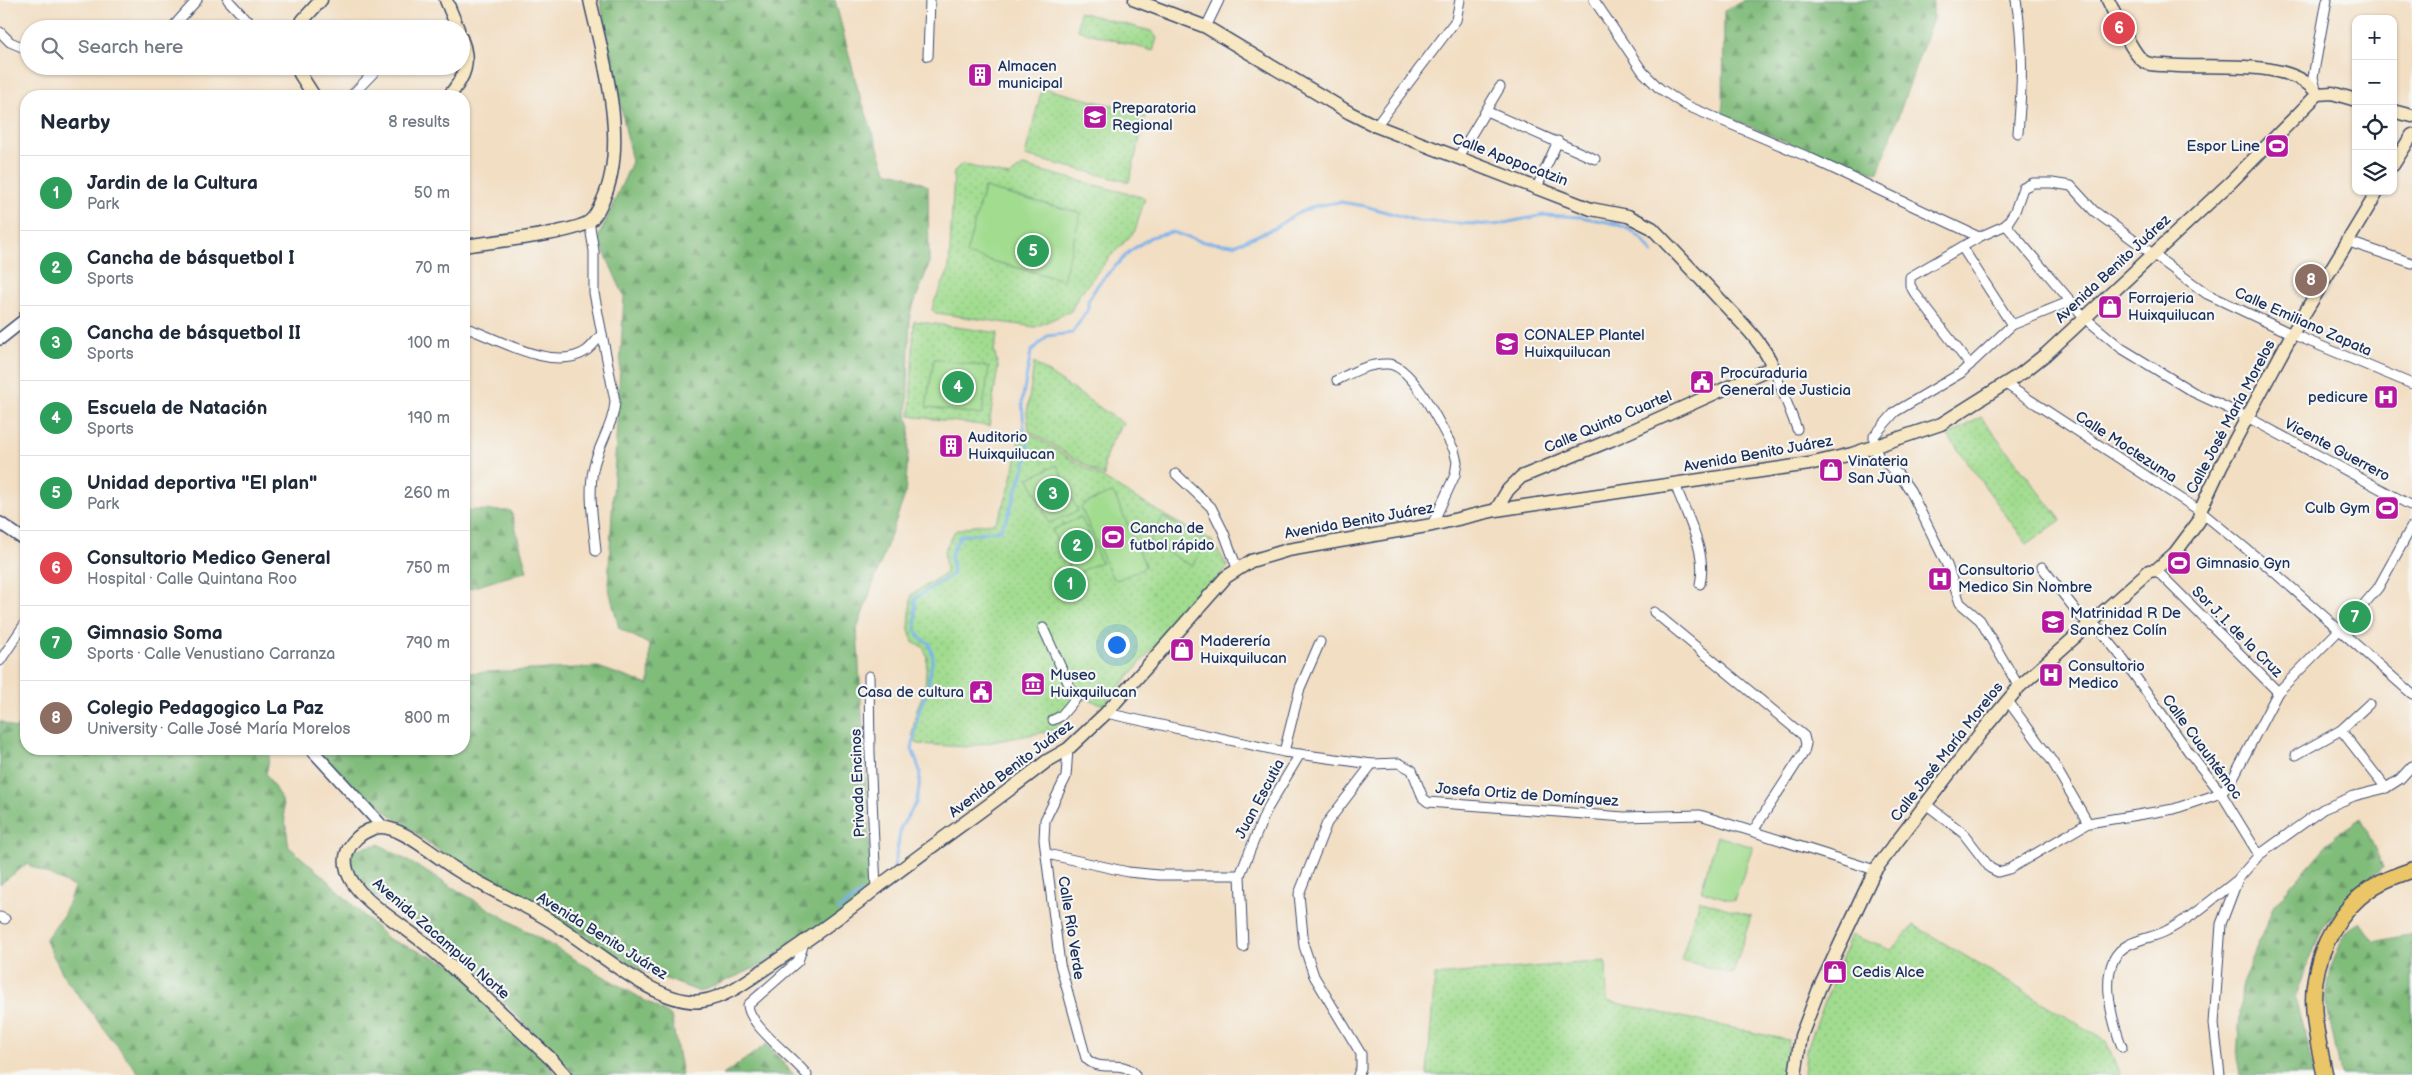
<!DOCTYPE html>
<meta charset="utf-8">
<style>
body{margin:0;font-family:"Balsamiq Sans",sans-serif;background:#f2f2f3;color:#1f2937}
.controls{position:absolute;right:15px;top:15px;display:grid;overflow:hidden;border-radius:10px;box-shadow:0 1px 4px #0004}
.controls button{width:45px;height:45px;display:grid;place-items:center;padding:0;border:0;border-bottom:1px solid #e0e1e3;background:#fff;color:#1f2937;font:25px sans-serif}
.you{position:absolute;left:1116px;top:644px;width:18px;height:18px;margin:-12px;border:4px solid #fff;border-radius:50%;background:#1a73e8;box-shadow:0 0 0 8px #1a73e833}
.badge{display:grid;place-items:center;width:32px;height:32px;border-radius:50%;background:#b5179e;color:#fff;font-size:16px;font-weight:700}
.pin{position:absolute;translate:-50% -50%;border:2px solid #fff;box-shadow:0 1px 5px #0006}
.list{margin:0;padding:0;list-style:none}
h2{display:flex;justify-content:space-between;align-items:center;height:65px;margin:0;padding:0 20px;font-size:21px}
h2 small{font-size:16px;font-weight:400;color:#747a83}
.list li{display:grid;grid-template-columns:32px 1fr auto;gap:15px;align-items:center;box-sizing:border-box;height:75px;padding:0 20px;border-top:1px solid #e0e1e3}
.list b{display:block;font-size:19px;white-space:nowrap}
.list p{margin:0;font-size:16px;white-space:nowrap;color:#747a83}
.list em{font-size:16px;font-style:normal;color:#747a83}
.icon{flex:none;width:28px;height:28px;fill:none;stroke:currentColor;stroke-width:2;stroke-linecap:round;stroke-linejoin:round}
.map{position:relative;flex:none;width:2412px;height:1075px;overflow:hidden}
.search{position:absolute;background:#fff;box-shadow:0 1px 4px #0004;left:20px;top:20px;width:450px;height:55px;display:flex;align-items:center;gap:12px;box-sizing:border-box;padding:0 18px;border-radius:28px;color:#747a83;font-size:19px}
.panel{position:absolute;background:#fff;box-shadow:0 1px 4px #0004;left:20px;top:90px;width:450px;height:665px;border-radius:20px}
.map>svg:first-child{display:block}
.grass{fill:url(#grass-dots);stroke:#5e8676}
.forest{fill:url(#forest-firs);stroke:#4e766c}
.garden{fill:#a1dc8f;stroke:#5e8676}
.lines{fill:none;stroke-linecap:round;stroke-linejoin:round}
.stream{stroke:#7bb2ea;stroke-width:3}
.minor-casing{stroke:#3b496d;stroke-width:11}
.tertiary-casing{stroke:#3b496d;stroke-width:14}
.secondary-casing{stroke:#3b496d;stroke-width:15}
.primary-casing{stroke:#3b496d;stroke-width:18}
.minor{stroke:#fff;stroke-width:9}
.tertiary{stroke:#fff;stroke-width:11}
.secondary{stroke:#f7e8c3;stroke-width:12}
.primary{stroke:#ebc669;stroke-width:15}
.labels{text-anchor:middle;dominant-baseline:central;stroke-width:4.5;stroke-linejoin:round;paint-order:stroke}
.poi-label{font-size:15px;fill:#1b2f5e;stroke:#f6f6f2;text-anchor:start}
.street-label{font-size:15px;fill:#1b2f5e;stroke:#f6f6f2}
</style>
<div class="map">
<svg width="2412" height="1075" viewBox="0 0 2412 1075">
<defs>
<pattern id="grass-dots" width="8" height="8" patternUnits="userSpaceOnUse" patternTransform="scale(1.25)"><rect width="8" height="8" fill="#a1dc8f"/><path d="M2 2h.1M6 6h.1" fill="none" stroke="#8abd7e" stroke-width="1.8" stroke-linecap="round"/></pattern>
<pattern id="forest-firs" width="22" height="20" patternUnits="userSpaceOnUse" patternTransform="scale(1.25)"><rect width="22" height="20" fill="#80bc7a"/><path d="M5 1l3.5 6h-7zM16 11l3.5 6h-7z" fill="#689967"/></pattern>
</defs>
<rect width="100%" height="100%" fill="#f6f6f2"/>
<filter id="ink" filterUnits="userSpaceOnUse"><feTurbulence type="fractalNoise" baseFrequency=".02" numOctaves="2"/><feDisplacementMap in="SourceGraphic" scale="10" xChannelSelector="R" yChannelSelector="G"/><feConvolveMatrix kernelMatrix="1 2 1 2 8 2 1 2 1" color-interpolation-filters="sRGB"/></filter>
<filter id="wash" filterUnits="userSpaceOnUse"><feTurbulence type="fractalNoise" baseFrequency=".0096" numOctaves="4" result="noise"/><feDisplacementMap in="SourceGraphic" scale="20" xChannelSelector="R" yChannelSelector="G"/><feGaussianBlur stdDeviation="1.12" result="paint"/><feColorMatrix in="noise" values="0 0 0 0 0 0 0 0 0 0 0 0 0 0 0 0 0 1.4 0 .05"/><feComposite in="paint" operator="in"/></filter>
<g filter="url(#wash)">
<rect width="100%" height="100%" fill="#f2dec3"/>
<g class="grass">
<polygon points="1079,12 1151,31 1157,38 1153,51 1078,30"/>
<polygon points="1042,88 1146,114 1129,182 1025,156"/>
<polygon points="962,164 1009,176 1023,166 1145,198 1135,231 1109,258 1079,295 1071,311 1035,327 936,313 932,310 934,302 949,270 954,171"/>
<polygon points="914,321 998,333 994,350 998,367 989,426 910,416"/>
<path d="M1034 363 1124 424 1120 427C1111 443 1101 459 1105 477L1029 431 1027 413Z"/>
<polygon points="1981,417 2061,520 2027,544 1948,436"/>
<path d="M1020 428 1169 518 1212 541 1228 567 1168 631 1104 705 1087 699 1077 701 1055 730 966 747 918 744 912 735 916 711 925 689 927 656 923 647 913 642 909 630 911 595 946 573 944 551 955 531 974 525 995 523C1009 501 1018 455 1020 428Z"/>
<polygon points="1699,900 1751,916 1733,974 1681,960"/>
<polygon points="1914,925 2106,1041 2120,1075 1804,1075 1806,1051 1851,935 1891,950"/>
<polygon points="1606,961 1607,1001 1788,1040 1787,1075 1427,1075 1435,975"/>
</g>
<g class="forest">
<polygon points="600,0 835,0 858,90 886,171 906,176 928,186 929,265 910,314 907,417 910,427 905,495 857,629 872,894 762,965 700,992 640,969 559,920 476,878 338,776 318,749 464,749 464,673 598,667 649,685 650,645 619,628 608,585 624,296 598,238 632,162"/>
<polygon points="1745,0 1933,0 1933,18 1878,173 1829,160 1723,115 1724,11"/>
<polygon points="464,510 511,511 527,571 464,590"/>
<polygon points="26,711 26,749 271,749 266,774 282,800 289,847 326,879 388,939 463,969 557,1075 140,1075 65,978 45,940 64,914 74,887 27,864 0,884 0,721 16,729"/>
<polygon points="2361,818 2383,867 2323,926 2295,998 2315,1075 2240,1075 2237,1058 2242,984 2274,905 2335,836"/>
<polygon points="379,844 671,1016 682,1075 573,1075 446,941 372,895 341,853"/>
<polygon points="2360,922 2374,942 2412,934 2412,1075 2341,1075 2325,997 2330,969 2346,931"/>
<polygon points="767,1044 794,1075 723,1075"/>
</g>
<g class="garden">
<polygon points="984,188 1081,213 1063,280 966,254"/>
<polygon points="934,359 989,367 982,415 926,407"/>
<polygon points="1057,465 1078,511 1049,523 1029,478"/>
<polygon points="1111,493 1115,496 1145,565 1143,569 1117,580 1112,577 1081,508 1084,504"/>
<polygon points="1081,517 1101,562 1073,575 1052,530"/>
<polygon points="1163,517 1206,542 1192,566 1149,542"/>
<polygon points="1717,836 1753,847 1734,901 1701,891"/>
</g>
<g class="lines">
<g class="stream">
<polyline points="894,868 901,827 916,803 919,788 920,771 912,749 919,710 927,692 933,657 929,643 920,638 916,630 915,598 953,574 951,554 960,536 1000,530 1008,516 1029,453 1024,428 1022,401 1031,352 1047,336 1072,333 1088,309 1088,301 1099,283 1130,251 1151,237 1172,232 1204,242 1234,245 1273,229 1294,215 1315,206 1340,202 1365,206 1418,221 1494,225 1544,215 1581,217 1617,224 1632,231 1643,240 1652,253"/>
<polyline points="838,910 861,893"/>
</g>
</g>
</g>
<g filter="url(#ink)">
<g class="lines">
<defs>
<g id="minor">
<polyline points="228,0 255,29"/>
<polyline points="1594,0 1643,72 1659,88 1685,105 1806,156 1979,237"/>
<path d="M2016 0C2024 45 2022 88 2018 133"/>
<polyline points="1206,27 1219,0"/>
<polyline points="171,29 197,0"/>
<polyline points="0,32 10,42 29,50"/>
<polyline points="928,56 930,0"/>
<polyline points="2316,90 2313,77 2327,0"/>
<polyline points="351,96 380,66"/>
<polyline points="1486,111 1595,159"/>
<polyline points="1376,126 1456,20 1460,0"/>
<polyline points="1458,157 1500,87"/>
<polyline points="1537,187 1558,141"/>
<path d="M589 221 594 251V293L615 401C614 425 597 446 593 470 588 496 594 526 596 551"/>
<polyline points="2006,225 2084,317 2121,348 2193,392 2249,418 2412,506"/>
<polyline points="2349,242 2412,263"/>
<polyline points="1962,247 2012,325"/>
<path d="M464 327C497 338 553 373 586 351 592 347 597 339 602 334"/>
<polyline points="1970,365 1914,292 1910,285 1910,277 1979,237 2006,225 2015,211 2023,188 2033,183 2052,183 2071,186 2094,211 2207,294 2292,334 2412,384"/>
<polyline points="1773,367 1797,429"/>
<path d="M1337 380C1353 372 1369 363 1388 364 1413 365 1442 429 1454 450L1457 462 1455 475 1432 525"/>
<polyline points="2004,383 2200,511 2266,565 2412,694"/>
<polyline points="1176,474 1211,507 1224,533 1237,568"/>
<path d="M1675 484C1686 515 1708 552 1700 584"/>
<polyline points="2042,567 2081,617 2098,628 2120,655 2189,752 2221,793 2259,855"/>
<polyline points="2156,570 2278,692"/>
<polyline points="1654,612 1804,736 1806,744 1804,752 1753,831"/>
<polyline points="1043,628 1070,687 1077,697 1061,716 1053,720"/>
<polyline points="0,661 26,622"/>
<polyline points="869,676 870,753 876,889"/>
<polyline points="2019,687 1980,620 1960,603 1947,565 1910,490 1900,476 1879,457 1874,446 1874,436 1895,412 1961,373 2012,325 2071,301"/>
<polyline points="2008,701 2052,761 2088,823"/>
<polyline points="1106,713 1284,752 1372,764 1399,763 1412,770 1423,798 1428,802 1624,817 1700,815 1875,870"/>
<polyline points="2341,730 2386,788"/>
<path d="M1068 749 1066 777 1045 820 1044 840 1060 964 1086 1058C1099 1074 1124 1058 1135 1075"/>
<polyline points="1284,752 1300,688 1320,642"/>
<polyline points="2296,755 2341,730 2369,704"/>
<polyline points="1927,805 1963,833 1990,868 1998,872 2009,869 2088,823 2174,809 2221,793 2233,778 2278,692 2359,610 2378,588 2412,526"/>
<polyline points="1047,854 1128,872 1159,875 1240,875"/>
<polyline points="0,917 5,919"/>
<path d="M804 943 798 961 748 1005C749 1026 793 1057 807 1075"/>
<polyline points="1243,947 1240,875 1266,811 1300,754"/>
<path d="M2122 1047C2112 1021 2095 962 2128 945 2141 938 2156 937 2168 930 2193 917 2214 898 2236 881"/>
<polyline points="1358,1075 1361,1068 1361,1054 1314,976 1304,946 1299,894 1327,823 1372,764"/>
<polyline points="2220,1075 2214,1024 2221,924 2238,879 2259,855 2323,809 2354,796 2386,788 2400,779 2412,766"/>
</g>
<g id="tertiary">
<polyline points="0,339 24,320 26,315"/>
<polyline points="0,523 26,541"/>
<polyline points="311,749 382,826"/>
</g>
<g id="secondary">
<polyline points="446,0 458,29"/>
<path d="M1135 0 1206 27 1350 113 1376 126 1591 209 1628 216 1652 228C1676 253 1700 278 1723 303 1741 322 1763 343 1773 367L1611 440 1521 477 1508 490 1496 510"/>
<path d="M2108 0C2115 14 2131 51 2142 60 2147 65 2157 65 2164 65 2207 70 2290 56 2318 94"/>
<polyline points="298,29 303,20 321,0"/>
<polyline points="299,66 300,74 314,96"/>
<polyline points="2318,94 2332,93 2356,100"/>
<path d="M449 96C465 77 471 62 461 38"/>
<polyline points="2393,111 2412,116"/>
<polyline points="2393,165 2412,135"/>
<path d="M464 246C489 242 574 234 590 221 596 216 599 208 602 202 630 144 603 59 590 0"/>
<path d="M565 1075 551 1059C510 1021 471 983 429 947 407 927 354 899 347 870 341 850 357 833 375 828 396 821 436 857 454 868 489 891 529 905 563 929 598 951 659 1007 702 1001 728 997 751 978 772 964 809 939 844 914 878 887 934 844 992 804 1047 761L1068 749 1106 713 1226 577 1251 561 1288 550 1432 525 1496 510 1809 464 1852 454 1941 424 2022 373 2046 354 2231 182 2318 94"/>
<polyline points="1795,1075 1801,1036 1819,989 1875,870 1979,735 2019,687 2149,571 2156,570 2175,553 2199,521 2200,511 2221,466 2292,334 2378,191"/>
</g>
<path id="primary" d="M2325 1075C2319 1046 2310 1011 2315 981 2320 945 2341 909 2370 889 2382 880 2398 875 2412 870"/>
</defs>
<use href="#minor" class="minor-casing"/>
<use href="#tertiary" class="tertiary-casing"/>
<use href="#secondary" class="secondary-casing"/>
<use href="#primary" class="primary-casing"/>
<use href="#minor" class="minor"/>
<use href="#tertiary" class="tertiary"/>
<use href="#secondary" class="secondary"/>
<use href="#primary" class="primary"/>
</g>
</g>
<defs>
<symbol id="building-square" viewBox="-11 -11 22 22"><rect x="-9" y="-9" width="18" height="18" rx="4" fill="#b5179e" stroke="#f6f6f2"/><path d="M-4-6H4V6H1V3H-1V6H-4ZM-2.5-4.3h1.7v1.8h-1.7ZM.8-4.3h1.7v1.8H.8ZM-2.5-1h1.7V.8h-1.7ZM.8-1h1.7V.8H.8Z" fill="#fff"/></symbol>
<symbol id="school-square" viewBox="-11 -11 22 22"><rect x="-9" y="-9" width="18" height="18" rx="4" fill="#b5179e" stroke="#f6f6f2"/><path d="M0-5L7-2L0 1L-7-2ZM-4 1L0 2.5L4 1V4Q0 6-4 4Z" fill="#fff"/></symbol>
<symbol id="stadium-square" viewBox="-11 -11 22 22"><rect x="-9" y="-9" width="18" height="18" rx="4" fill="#b5179e" stroke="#f6f6f2"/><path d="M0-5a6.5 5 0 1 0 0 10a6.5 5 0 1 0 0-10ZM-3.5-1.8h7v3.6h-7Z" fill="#fff"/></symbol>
<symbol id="shop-square" viewBox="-11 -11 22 22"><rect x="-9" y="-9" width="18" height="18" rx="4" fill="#b5179e" stroke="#f6f6f2"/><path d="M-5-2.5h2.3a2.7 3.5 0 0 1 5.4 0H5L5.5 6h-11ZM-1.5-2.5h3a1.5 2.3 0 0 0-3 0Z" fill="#fff"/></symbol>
<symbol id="civic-square" viewBox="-11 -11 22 22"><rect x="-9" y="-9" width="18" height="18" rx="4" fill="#b5179e" stroke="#f6f6f2"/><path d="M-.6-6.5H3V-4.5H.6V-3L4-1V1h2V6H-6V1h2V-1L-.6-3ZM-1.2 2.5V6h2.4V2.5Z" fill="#fff"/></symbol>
<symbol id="hospital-square" viewBox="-11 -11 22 22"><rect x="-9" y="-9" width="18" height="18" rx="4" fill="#b5179e" stroke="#f6f6f2"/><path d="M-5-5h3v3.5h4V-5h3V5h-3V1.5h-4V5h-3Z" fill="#fff"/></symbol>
<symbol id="museum-square" viewBox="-11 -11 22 22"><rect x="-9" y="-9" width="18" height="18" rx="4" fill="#b5179e" stroke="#f6f6f2"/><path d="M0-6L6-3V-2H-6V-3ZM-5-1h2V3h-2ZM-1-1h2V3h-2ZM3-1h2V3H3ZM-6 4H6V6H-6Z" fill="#fff"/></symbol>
</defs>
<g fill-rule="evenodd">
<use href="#building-square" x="966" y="61" width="28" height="28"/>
<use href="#school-square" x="1081" y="103" width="28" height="28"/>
<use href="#stadium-square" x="2263" y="132" width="28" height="28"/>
<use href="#shop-square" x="2096" y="293" width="28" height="28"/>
<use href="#school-square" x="1493" y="330" width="28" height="28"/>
<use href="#civic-square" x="1688" y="368" width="28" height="28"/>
<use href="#hospital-square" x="2372" y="383" width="28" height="28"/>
<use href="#building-square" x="937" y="432" width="28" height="28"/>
<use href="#shop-square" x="1817" y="456" width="28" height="28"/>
<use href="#stadium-square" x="2373" y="494" width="28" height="28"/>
<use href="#stadium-square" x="1099" y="523" width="28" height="28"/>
<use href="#stadium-square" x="2165" y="549" width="28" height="28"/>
<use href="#hospital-square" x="1926" y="565" width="28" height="28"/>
<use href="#school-square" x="2039" y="608" width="28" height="28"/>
<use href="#shop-square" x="1168" y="636" width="28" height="28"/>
<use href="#hospital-square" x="2037" y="661" width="28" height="28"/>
<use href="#museum-square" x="1019" y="670" width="28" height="28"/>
<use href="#civic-square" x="967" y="678" width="28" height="28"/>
<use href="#shop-square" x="1821" y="958" width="28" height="28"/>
</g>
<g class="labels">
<g class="poi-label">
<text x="998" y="66">Almacen<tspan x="998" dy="17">municipal</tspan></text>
<text x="1112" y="108">Preparatoria<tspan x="1112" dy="17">Regional</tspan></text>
<text x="2260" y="146" text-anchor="end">Espor Line</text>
<text x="2128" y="298">Forrajeria<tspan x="2128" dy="17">Huixquilucan</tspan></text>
<text x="1524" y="335">CONALEP Plantel<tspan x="1524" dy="17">Huixquilucan</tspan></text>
<text x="1720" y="373">Procuraduria<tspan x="1720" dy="17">General de Justicia</tspan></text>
<text x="2368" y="397" text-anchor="end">pedicure</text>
<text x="968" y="437">Auditorio<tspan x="968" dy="17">Huixquilucan</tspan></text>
<text x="1848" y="461">Vinateria<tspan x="1848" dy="17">San Juan</tspan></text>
<text x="2370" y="508" text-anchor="end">Culb Gym</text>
<text x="1130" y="528">Cancha de<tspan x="1130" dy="17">futbol rápido</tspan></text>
<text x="2196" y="563">Gimnasio Gyn</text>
<text x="1958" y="570">Consultorio<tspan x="1958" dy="17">Medico Sin Nombre</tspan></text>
<text x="2070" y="613">Matrinidad R De<tspan x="2070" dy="17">Sanchez Colín</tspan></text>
<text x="1200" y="641">Maderería<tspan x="1200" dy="17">Huixquilucan</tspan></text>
<text x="2068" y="666">Consultorio<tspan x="2068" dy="17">Medico</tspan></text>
<text x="1050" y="675">Museo<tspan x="1050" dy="17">Huixquilucan</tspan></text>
<text x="964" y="692" text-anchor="end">Casa de cultura</text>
<text x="1852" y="972">Cedis Alce</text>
</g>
<g class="street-label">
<text transform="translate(1510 160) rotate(21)">Calle Apopocatzin</text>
<text transform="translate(2113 269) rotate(-43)">Avenida Benito Juárez</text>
<text transform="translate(2303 322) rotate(24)">Calle Emiliano Zapata</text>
<text transform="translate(2231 417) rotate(-62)">Calle José María Morelos</text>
<text transform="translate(1608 422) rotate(-23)">Calle Quinto Cuartel</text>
<text transform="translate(2126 447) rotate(33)">Calle Moctezuma</text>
<text transform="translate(2337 450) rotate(28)">Vicente Guerrero</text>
<text transform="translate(1758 454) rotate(-10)">Avenida Benito Juárez</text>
<text transform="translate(1359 521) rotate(-10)">Avenida Benito Juárez</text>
<text transform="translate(2237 632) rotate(45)">Sor J. I. de la Cruz</text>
<text transform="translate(2202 747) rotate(54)">Calle Cuauhtémoc</text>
<text transform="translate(1947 752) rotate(-52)">Calle José María Morelos</text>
<text transform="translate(1011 769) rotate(-37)">Avenida Benito Juárez</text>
<text transform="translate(858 783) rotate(-92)">Privada Encinos</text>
<text transform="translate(1527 795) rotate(4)">Josefa Ortiz de Domínguez</text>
<text transform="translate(1260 799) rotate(-62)">Juan Escutia</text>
<text transform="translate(1071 928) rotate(81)">Calle Río Verde</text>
<text transform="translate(602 936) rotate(32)">Avenida Benito Juárez</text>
<text transform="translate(441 939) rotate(41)">Avenida Zacampula Norte</text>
</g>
</g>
</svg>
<div class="controls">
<button>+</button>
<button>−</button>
<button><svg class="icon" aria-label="locate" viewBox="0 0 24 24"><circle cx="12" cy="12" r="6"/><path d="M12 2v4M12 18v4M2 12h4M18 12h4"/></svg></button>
<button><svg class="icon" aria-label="layers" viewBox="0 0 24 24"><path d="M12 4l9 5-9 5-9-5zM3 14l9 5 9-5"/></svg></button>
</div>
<div class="you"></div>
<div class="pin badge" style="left:1070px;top:584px;background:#2e9e5b">1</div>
<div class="pin badge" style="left:1077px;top:546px;background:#2e9e5b">2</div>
<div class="pin badge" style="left:1053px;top:494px;background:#2e9e5b">3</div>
<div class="pin badge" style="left:958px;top:387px;background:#2e9e5b">4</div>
<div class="pin badge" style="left:1033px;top:251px;background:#2e9e5b">5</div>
<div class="pin badge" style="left:2119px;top:28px;background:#e0444e">6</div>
<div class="pin badge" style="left:2355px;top:617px;background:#2e9e5b">7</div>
<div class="pin badge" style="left:2311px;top:280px;background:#8d6e63">8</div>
<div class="search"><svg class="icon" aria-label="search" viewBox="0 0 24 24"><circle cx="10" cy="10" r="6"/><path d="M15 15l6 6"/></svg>Search here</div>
<section class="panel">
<h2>Nearby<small>8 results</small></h2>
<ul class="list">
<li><span class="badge" style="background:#2e9e5b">1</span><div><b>Jardin de la Cultura</b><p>Park</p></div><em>50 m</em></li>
<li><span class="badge" style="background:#2e9e5b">2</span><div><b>Cancha de básquetbol I</b><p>Sports</p></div><em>70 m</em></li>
<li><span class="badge" style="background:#2e9e5b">3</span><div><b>Cancha de básquetbol II</b><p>Sports</p></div><em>100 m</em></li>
<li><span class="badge" style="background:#2e9e5b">4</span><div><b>Escuela de Natación</b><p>Sports</p></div><em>190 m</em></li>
<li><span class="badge" style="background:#2e9e5b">5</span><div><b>Unidad deportiva &quot;El plan&quot;</b><p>Park</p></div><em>260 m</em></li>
<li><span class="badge" style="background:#e0444e">6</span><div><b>Consultorio Medico General</b><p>Hospital · Calle Quintana Roo</p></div><em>750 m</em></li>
<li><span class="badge" style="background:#2e9e5b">7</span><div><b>Gimnasio Soma</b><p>Sports · Calle Venustiano Carranza</p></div><em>790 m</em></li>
<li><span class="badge" style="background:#8d6e63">8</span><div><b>Colegio Pedagogico La Paz</b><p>University · Calle José María Morelos</p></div><em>800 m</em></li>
</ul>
</section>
</div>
